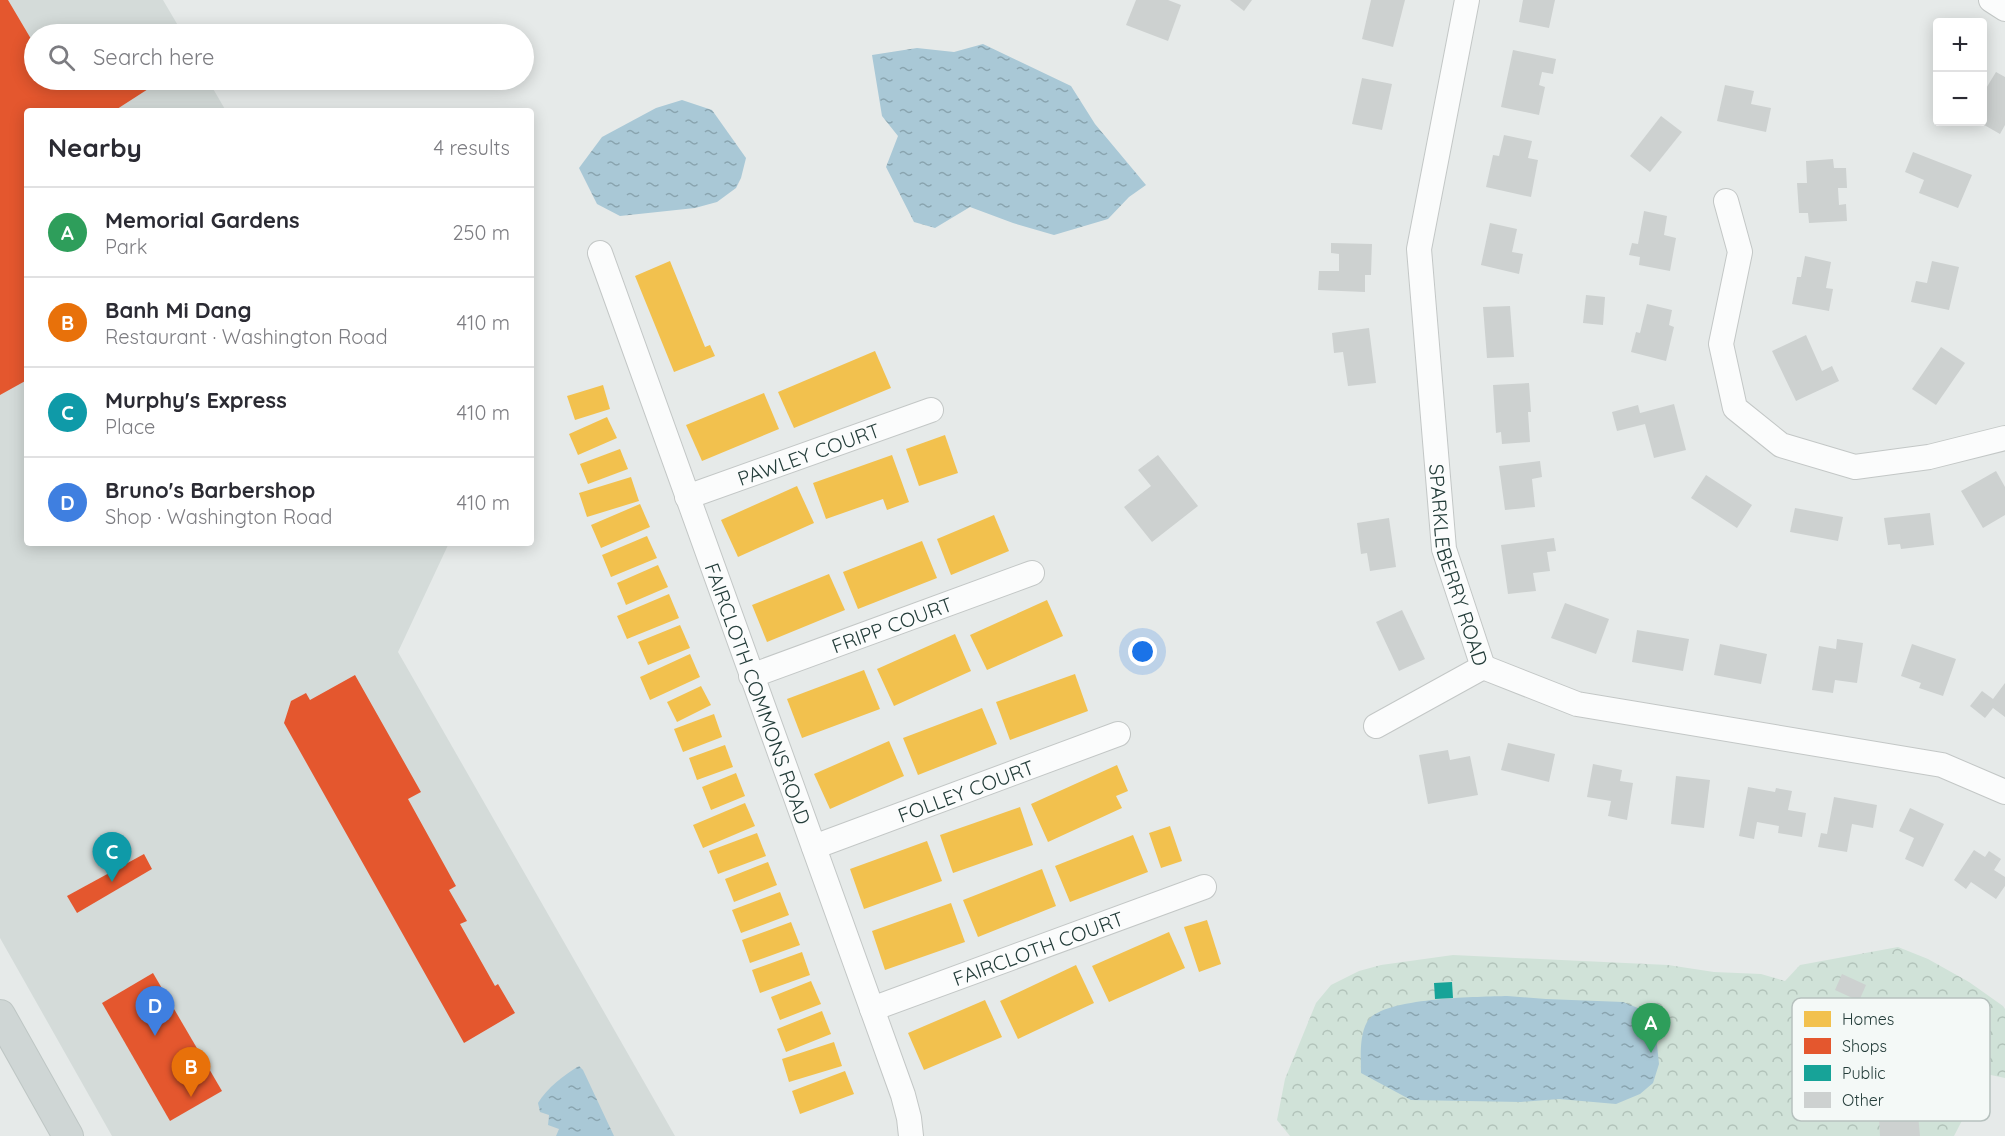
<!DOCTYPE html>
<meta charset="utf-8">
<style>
body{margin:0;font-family:Quicksand,sans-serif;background:#f7f7f7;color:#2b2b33}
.controls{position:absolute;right:18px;top:18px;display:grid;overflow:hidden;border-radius:6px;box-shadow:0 3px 15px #0003}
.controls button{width:54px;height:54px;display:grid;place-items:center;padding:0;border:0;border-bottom:2px solid #e1e1e2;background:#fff;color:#2b2b33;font:30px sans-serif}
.you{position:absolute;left:1143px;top:652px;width:21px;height:21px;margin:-15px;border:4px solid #fff;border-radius:50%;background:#1a73e8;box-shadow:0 0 0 9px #1a73e833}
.badge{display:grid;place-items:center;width:39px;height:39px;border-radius:50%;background:#d93025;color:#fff;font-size:20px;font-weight:700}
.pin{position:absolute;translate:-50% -50px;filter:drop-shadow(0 2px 3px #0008)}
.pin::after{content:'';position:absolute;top:32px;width:21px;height:18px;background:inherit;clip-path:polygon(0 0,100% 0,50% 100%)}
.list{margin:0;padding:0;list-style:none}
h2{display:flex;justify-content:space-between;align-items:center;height:78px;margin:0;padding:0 24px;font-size:26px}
h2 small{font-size:20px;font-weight:400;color:#7c7c81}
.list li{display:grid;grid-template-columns:39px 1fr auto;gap:18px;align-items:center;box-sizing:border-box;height:90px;padding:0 24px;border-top:2px solid #e1e1e2}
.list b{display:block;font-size:22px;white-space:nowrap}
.list p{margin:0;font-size:20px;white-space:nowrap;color:#7c7c81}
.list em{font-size:20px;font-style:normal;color:#7c7c81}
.icon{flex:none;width:33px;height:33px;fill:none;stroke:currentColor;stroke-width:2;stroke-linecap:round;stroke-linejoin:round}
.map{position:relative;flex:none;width:2005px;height:1136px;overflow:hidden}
.search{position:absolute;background:#fff;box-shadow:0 3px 15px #0003;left:24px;top:24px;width:510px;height:66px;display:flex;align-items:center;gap:15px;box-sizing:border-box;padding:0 21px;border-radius:33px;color:#7c7c81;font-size:22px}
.panel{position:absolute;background:#fff;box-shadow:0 3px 15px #0003;left:24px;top:108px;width:510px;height:438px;border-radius:6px}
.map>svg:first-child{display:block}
.built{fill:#d4dbd9}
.park{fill:url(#park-crowns)}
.water{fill:url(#water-ripples)}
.homes{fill:#f2c14e}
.shops{fill:#e4572e}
.public{fill:#17a398}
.building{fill:#cdd1d0}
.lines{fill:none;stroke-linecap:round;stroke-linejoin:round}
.minor-casing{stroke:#c3c7c6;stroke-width:26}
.major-casing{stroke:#bec6c4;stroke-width:32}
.minor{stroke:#fbfcfc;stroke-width:24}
.major{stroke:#cfd6d5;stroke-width:30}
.labels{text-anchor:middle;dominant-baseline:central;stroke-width:6;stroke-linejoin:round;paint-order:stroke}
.street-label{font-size:20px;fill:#243d3a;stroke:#f4f9f7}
.key{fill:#f4f9f7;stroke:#b6c1be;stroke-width:1.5}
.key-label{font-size:16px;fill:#243d3a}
</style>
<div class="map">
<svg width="2005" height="1136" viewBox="0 0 2005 1136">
<defs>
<pattern id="park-crowns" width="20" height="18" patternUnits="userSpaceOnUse" patternTransform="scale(1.5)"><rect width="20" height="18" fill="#d0e2d8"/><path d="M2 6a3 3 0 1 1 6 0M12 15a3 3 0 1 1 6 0" fill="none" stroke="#b2c3ba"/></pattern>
<pattern id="water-ripples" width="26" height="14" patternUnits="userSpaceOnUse" patternTransform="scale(1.5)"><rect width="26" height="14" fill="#a9c8d6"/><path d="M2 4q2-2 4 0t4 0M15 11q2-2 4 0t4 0" fill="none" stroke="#89a4af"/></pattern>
</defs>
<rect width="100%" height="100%" fill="#e6eae9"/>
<polygon class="built" points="0,0 163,0 183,34 34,34 34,80 208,80 226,111 27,111 27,543 449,543 398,652 675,1136 112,1136 0,938"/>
<polygon class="park" points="1898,947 1928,959 1969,982 2003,1006 2005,1009 2005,1078 1986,1074 1954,1136 1290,1136 1277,1120 1285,1079 1316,1003 1331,985 1359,971 1381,965 1453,955 1668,965 1714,972 1761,974 1785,981 1800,965"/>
<g class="water">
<polygon points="983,44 1071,86 1095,124 1146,185 1129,197 1108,219 1054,235 1013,223 970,207 935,228 914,222 886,167 898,136 882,116 872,55 917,48 954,52"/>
<polygon points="682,100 712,110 746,158 741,178 736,188 717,202 695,208 620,216 597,204 579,168 602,137 656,108"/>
<path d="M1507 996 1546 999 1623 1002 1643 1010 1656 1035 1659 1064 1653 1083 1640 1094 1616 1104 1559 1099 1521 1102 1411 1100 1361 1073C1361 1057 1359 1037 1367 1022 1381 997 1479 997 1507 996Z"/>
<path d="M579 1066 583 1070 614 1136H556L559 1129 548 1125 549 1115 540 1112 538 1103C547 1088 564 1075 579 1066Z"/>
</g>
<g class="homes">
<polygon points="670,261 705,347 710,345 715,356 674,372 635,276"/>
<polygon points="875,351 891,388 794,428 778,392"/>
<polygon points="603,385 610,409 575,420 567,396"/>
<polygon points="764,393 779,429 702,461 686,425"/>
<polygon points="607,417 617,438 578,455 569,434"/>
<polygon points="945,435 958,473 919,486 906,449"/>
<polygon points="620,449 628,469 588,484 580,464"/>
<polygon points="892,455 909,502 887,510 883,499 826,519 813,483"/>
<polygon points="631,477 639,501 587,517 579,493"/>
<polygon points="797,486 814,523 738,557 721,520"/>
<polygon points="640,504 650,527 601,548 591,525"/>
<polygon points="994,515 1009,551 951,575 937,539"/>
<polygon points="647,536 657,558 611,577 602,555"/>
<polygon points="922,541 937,578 858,609 843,572"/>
<polygon points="658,565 668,587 626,605 617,583"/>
<polygon points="829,574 845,610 767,642 752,605"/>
<polygon points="669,594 679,618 627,639 617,616"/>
<polygon points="1047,600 1063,636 987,670 970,635"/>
<polygon points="680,625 690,648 648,665 638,642"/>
<polygon points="955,634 971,671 894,706 877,669"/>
<polygon points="690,654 700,677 650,700 640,677"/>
<polygon points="864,670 880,709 802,738 787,699"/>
<polygon points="1075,674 1088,711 1010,740 996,702"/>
<polygon points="701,686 711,705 677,722 667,702"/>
<polygon points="982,708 997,744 918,775 903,738"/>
<polygon points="714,714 722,737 683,752 674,729"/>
<polygon points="889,741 904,776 830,809 814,774"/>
<polygon points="725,745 733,767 697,780 689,758"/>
<polygon points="1117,765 1128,791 1116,796 1122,808 1048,842 1031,804"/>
<polygon points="736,773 745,796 711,810 702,787"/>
<polygon points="745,803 755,826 703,848 693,825"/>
<polygon points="1020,807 1033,845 953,873 940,835"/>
<polygon points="1170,826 1182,861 1161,868 1149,833"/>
<polygon points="757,833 766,856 718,874 709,851"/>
<polygon points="1133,835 1148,872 1070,902 1055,866"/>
<polygon points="927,841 942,881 864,909 850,869"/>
<polygon points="768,862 777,885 734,902 725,879"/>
<polygon points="1042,869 1056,906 978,937 963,900"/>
<polygon points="780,892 789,915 741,933 732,910"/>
<polygon points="951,903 965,942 885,970 872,931"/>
<polygon points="1207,920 1221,964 1199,972 1184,927"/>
<polygon points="791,922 800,945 750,963 742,940"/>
<polygon points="1169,932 1185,968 1109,1002 1092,966"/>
<polygon points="802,952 810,975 760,993 752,970"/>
<polygon points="1076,965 1094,1003 1018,1039 1000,1001"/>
<polygon points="811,981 821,1004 780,1020 771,997"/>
<polygon points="985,1000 1002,1037 924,1070 908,1033"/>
<polygon points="822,1011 831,1034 786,1052 777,1029"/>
<polygon points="834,1042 842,1066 789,1082 782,1059"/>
<polygon points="845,1071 854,1094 800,1114 792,1091"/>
</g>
<g class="shops">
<polygon points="0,0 8,0 34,44 34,80 157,80 159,82 114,111 27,111 27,380 0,395"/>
<polygon points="355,675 421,792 408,799 456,886 449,890 467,921 460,924 495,986 498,984 515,1013 464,1043 284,723 291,701 306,693 310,700"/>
<polygon points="144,854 152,869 77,913 67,896"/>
<polygon points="153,973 222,1091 170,1121 102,1003"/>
</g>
<polygon class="public" points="1452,982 1453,998 1435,999 1434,983"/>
<g class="building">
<polygon points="1136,0 1168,0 1181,5 1168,41 1126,25"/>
<polygon points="1230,0 1252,0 1244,11"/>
<polygon points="1371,0 1405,0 1393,47 1362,39"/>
<polygon points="1523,0 1555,0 1549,28 1519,22"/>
<polygon points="1513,50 1556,59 1553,74 1542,72 1539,85 1545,87 1539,115 1501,107"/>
<polygon points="1996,72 2005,77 2005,125 2000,134 1979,122 1982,122 1982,95"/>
<polygon points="1362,78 1392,84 1382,130 1352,124"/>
<polygon points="1725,85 1754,91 1751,104 1771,108 1766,132 1717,121"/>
<polygon points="1661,116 1682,132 1650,172 1630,156"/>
<polygon points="1504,135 1532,141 1528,158 1538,160 1531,197 1486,187 1493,155 1499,156"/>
<polygon points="1913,152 1972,175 1958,208 1919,193 1924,180 1905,172"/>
<polygon points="1833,159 1834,168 1846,168 1847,188 1838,188 1839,205 1846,204 1847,221 1809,223 1808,213 1799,213 1797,183 1807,183 1806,161"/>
<polygon points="1644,211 1667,216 1664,235 1676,238 1670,271 1639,265 1640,257 1629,255 1632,243 1638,244"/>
<polygon points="1490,223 1517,229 1512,252 1523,254 1519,274 1481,265"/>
<polygon points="1331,243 1372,244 1371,275 1365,275 1365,292 1318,290 1319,271 1339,271 1339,254 1331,253"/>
<polygon points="1805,256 1831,262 1826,288 1833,289 1829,311 1792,304 1797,277 1801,277"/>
<polygon points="1932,261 1959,267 1949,310 1911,302 1916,281 1927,283"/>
<polygon points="1586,295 1605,297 1603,325 1583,323"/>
<polygon points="1647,304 1672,310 1669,325 1674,327 1666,361 1631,352 1636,332 1640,333"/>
<polygon points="1510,306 1514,357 1487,358 1483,307"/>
<polygon points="1369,328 1376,383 1348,386 1343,352 1334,353 1332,333"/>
<polygon points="1806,335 1822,371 1832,366 1839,381 1796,401 1772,351"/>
<polygon points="1941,347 1965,363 1936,405 1912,389"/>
<polygon points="1529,383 1531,412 1528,412 1530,442 1502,444 1501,432 1496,433 1493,385"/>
<polygon points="1674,404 1686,450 1654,458 1645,424 1617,431 1612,412 1638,405 1640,413"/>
<polygon points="1158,455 1198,506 1152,542 1124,507 1151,486 1138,470"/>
<polygon points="1540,461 1542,477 1532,479 1535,507 1505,510 1499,466"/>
<polygon points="1996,471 2005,487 2005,515 1983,528 1961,491"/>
<polygon points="1706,475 1752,505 1737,528 1691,498"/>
<polygon points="1795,508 1843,517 1838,541 1790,532"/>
<polygon points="1930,513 1934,545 1901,549 1900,544 1888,545 1884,518"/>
<polygon points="1389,518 1396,567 1370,571 1367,553 1361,554 1357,523"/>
<polygon points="1554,538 1556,551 1547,552 1550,571 1533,573 1536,591 1508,594 1501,545"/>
<polygon points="1565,603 1609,619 1596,654 1551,638"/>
<polygon points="1402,610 1425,659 1399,671 1376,622"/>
<polygon points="1637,630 1689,639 1683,671 1632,662"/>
<polygon points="1837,639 1863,643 1857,683 1835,680 1833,693 1812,690 1819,646 1836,649"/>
<polygon points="1720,644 1767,654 1761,684 1714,675"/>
<polygon points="1912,644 1956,659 1943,696 1919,688 1921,683 1901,676"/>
<polygon points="2005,683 2005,717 1993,708 1985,718 1970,706 1982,691 1993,699"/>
<polygon points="1508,743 1555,754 1549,782 1501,770"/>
<polygon points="1448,750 1450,760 1470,756 1478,795 1428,804 1419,755"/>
<polygon points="1593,764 1622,770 1620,781 1633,783 1627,820 1608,816 1611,801 1587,797"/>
<polygon points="1676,776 1710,780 1704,828 1671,824"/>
<polygon points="1748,787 1775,792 1776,788 1792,791 1788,810 1806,813 1802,837 1778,833 1779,826 1757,822 1754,839 1739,836"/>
<polygon points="1834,797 1877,805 1873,828 1852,824 1847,852 1818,847 1821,833 1827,834"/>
<polygon points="1910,808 1944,824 1923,867 1905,859 1914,838 1899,831"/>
<polygon points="1974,850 1985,857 1989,851 2001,859 1994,870 2005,877 2005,886 1996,899 1971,882 1966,889 1954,880"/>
<polygon points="1842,974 1866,985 1859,1001 1835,990"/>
<polygon points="1918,1115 1920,1136 1880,1136 1879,1118"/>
</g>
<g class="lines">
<defs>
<g id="minor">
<path id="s1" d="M1467 0 1419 249 1444 549 1483 667"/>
<polyline points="1991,0 2005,9"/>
<polyline points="1726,201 1740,252 1721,344 1735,408 1781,445 1855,467 1929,457 2005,438"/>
<path id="s2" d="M600 253 903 1095 909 1118 911 1136"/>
<path id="s3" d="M687 497 931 410"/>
<polyline points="1483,667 1577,704 1942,765 2005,792"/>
<path id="s4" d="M751 676 1032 573"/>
<polyline points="1376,726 1483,667"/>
<path id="s5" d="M814 847 1118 734"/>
<path id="s6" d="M872 1009 1204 887"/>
</g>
<polyline id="major" points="0,1015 68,1136"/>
</defs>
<use href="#minor" class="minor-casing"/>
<use href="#major" class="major-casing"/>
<use href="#minor" class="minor"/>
<use href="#major" class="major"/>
</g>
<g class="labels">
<g class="street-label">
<text stroke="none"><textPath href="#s3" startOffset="129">PAWLEY COURT</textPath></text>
<text stroke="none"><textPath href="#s1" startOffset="573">SPARKLEBERRY ROAD</textPath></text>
<text stroke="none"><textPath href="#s4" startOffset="150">FRIPP COURT</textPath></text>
<text stroke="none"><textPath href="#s2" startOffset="468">FAIRCLOTH COMMONS ROAD</textPath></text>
<text stroke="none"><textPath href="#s5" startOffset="162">FOLLEY COURT</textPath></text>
<text stroke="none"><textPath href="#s6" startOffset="177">FAIRCLOTH COURT</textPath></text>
</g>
</g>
<rect x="1792" y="998" width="198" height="123" rx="9" class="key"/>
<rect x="1804" y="1011" width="27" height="16" fill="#f2c14e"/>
<rect x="1804" y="1038" width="27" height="16" fill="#e4572e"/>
<rect x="1804" y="1065" width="27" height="16" fill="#17a398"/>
<rect x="1804" y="1092" width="27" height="16" fill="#cdd1d0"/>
<g class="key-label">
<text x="1842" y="1025">Homes</text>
<text x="1842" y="1052">Shops</text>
<text x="1842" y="1079">Public</text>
<text x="1842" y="1106">Other</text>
</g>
</svg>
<div class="controls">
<button>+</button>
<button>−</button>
</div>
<div class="you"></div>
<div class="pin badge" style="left:1651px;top:1053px;background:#2e9e5b">A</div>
<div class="pin badge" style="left:191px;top:1097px;background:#e8710a">B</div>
<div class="pin badge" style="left:112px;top:882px;background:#0f9aa8">C</div>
<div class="pin badge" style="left:155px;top:1036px;background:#3f7fe0">D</div>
<div class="search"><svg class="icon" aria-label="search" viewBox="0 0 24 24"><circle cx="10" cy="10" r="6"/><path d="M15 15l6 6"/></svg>Search here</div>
<section class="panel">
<h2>Nearby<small>4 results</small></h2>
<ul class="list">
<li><span class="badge" style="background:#2e9e5b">A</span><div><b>Memorial Gardens</b><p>Park</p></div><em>250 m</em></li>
<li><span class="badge" style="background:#e8710a">B</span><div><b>Banh Mi Dang</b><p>Restaurant · Washington Road</p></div><em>410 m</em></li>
<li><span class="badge" style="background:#0f9aa8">C</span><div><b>Murphy's Express</b><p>Place</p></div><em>410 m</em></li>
<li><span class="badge" style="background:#3f7fe0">D</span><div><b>Bruno's Barbershop</b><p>Shop · Washington Road</p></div><em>410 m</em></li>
</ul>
</section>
</div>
